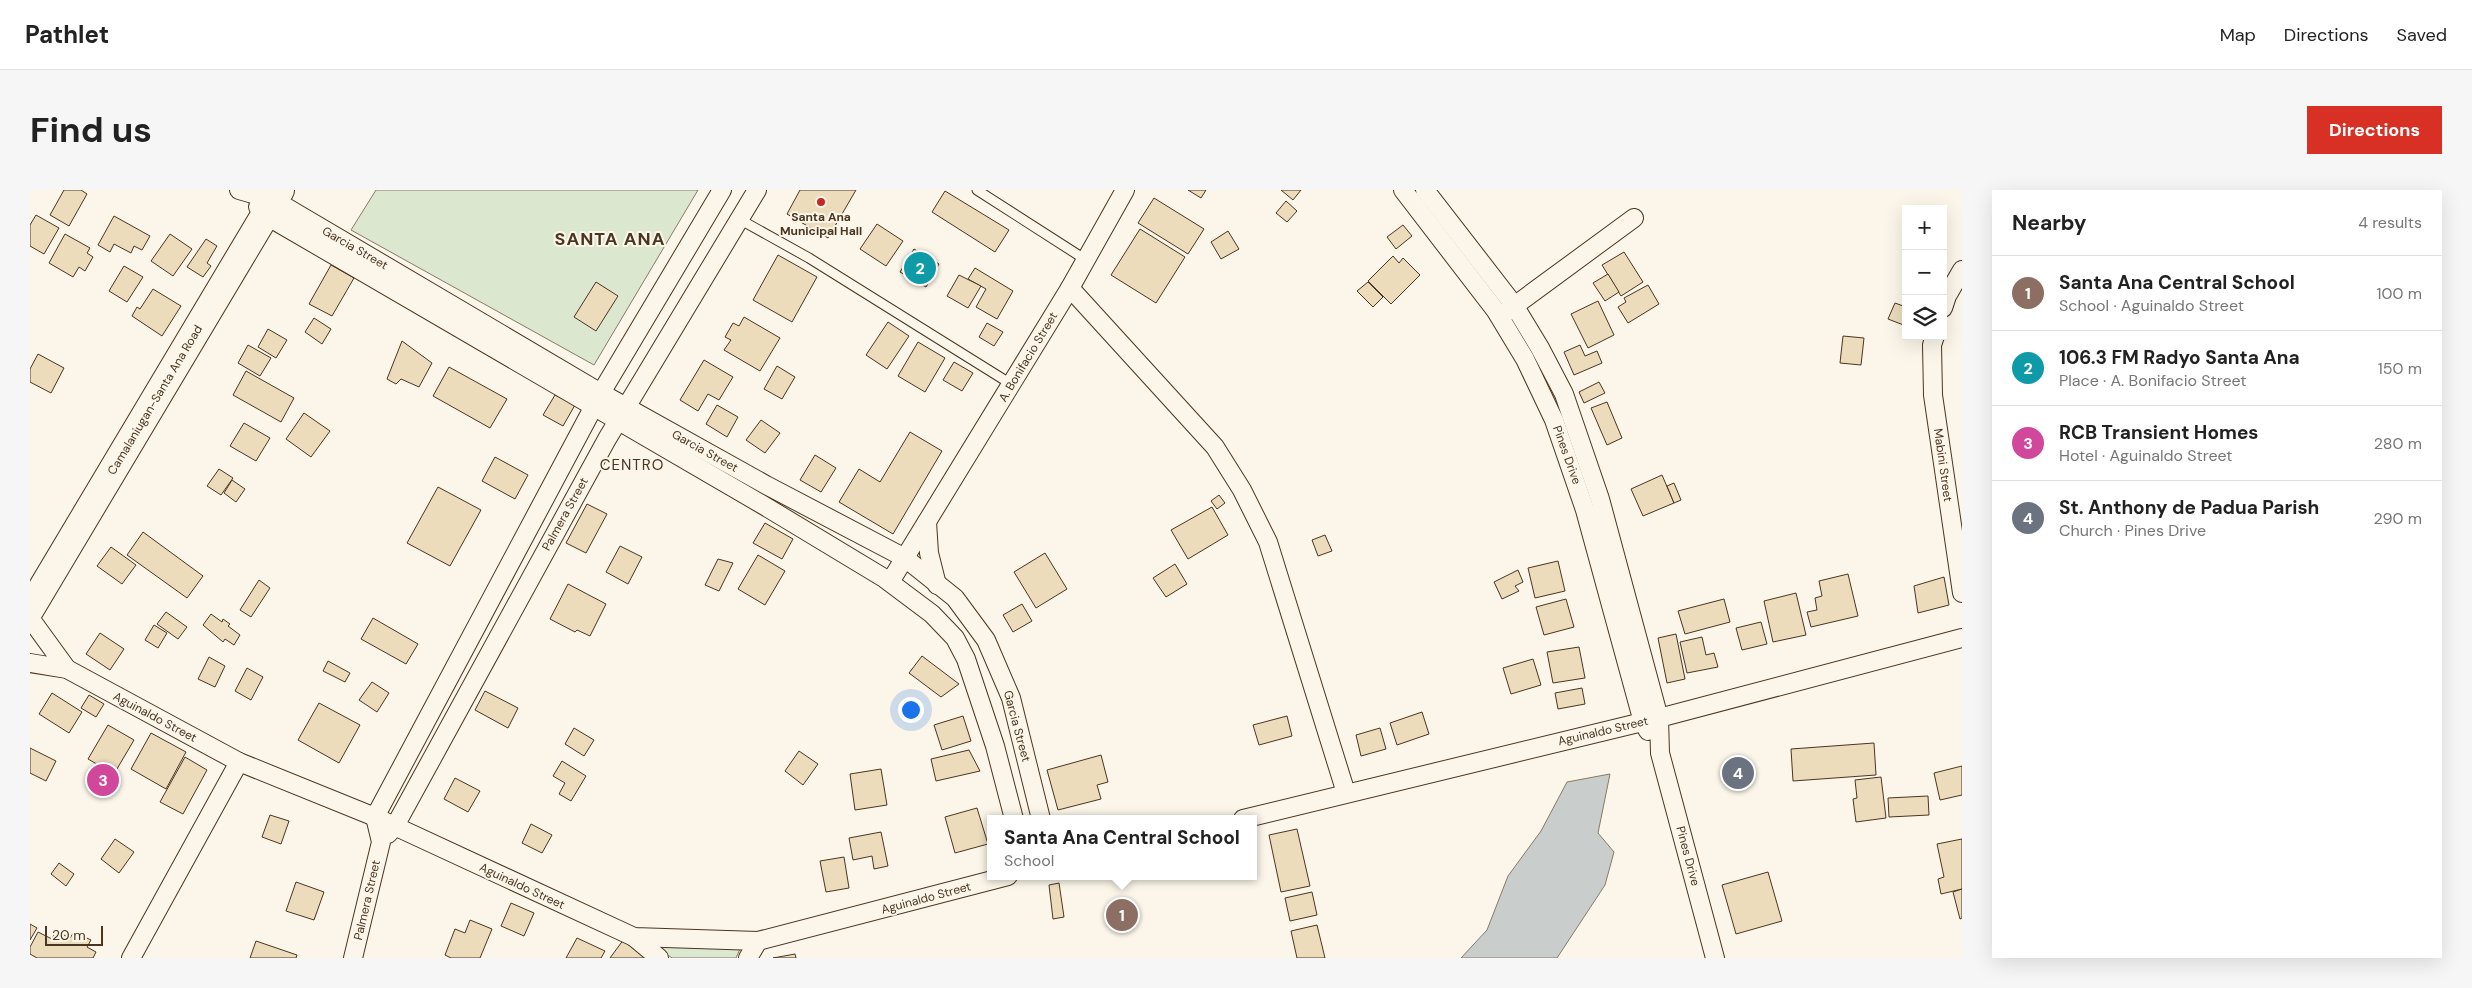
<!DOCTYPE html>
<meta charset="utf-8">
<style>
body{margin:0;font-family:"DM Sans",sans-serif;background:#f6f6f6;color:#222}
.controls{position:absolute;right:15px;top:15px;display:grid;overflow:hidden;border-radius:0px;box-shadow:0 5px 20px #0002}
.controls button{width:45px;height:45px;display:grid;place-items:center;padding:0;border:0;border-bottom:1px solid #e0e0e0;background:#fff;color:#222;font:25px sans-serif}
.scale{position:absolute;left:15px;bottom:12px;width:58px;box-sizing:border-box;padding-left:5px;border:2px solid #4a3520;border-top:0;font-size:14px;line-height:18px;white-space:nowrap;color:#4a3520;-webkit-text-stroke:4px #fbf6e9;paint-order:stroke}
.you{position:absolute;left:880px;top:519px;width:18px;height:18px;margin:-12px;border:4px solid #fff;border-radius:50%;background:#1a73e8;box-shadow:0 0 0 8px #1a73e833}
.badge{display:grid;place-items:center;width:32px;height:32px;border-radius:50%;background:#d93025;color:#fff;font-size:16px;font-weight:700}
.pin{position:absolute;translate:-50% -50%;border:2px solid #fff;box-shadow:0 1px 5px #0006}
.popup{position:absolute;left:957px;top:625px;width:270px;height:65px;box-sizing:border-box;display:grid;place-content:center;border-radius:0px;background:#fff;filter:drop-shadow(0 1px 4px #0005);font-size:16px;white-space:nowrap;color:#767676}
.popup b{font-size:19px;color:#222}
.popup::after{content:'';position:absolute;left:50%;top:100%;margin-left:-10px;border:10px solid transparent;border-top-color:#fff}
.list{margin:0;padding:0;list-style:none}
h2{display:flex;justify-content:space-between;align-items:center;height:65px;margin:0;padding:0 20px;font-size:21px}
h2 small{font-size:16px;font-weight:400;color:#767676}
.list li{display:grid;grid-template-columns:32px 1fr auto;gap:15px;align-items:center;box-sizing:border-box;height:75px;padding:0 20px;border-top:1px solid #e0e0e0}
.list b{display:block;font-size:19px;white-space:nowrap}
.list p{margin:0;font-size:16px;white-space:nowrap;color:#767676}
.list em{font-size:16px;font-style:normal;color:#767676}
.icon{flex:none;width:28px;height:28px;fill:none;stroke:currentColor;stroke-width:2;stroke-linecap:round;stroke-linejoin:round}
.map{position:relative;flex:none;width:1932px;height:768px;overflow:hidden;border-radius:0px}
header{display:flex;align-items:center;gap:30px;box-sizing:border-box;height:70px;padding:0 25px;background:#fff;border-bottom:1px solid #e0e0e0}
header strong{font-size:24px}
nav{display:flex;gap:28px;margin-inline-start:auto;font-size:18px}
.intro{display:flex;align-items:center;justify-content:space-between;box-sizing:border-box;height:120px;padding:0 30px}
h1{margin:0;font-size:35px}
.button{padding:12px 22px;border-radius:0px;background:#d93025;color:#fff;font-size:18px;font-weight:700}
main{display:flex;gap:30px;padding:0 30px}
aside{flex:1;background:#fff;border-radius:0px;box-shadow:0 5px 20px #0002}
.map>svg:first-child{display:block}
.green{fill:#dce7d0;stroke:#887966}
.water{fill:#c9cecd;stroke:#887966}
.building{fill:#ecdcbc;stroke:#4a3520}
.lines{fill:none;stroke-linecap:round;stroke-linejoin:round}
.service-casing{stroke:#4a3520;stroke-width:11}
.minor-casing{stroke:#4a3520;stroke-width:20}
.primary-casing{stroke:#4a3520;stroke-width:30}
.service{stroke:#fbf6e9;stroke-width:9}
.minor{stroke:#fbf6e9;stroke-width:18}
.primary{stroke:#fbf6e9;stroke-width:28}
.poi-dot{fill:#c62828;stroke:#fbf6e9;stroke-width:2}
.labels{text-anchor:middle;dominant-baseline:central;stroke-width:4;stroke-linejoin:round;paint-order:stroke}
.poi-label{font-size:12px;font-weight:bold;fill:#4a3520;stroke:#fbf6e9}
.street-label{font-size:12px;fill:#4a3520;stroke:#fbf6e9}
.quarter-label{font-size:15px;letter-spacing:1px;fill:#4a3520;stroke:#fbf6e9}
.district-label{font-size:18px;font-weight:bold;letter-spacing:1px;fill:#4a3520;stroke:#fbf6e9}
</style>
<header>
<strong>Pathlet</strong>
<nav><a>Map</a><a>Directions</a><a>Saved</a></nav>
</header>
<div class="intro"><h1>Find us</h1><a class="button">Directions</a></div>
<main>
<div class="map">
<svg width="1932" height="768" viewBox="0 0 1932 768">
<rect width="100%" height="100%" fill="#fbf6e9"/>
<g class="green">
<polygon points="346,0 668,0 564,175 321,40"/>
<polygon points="622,753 710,759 706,768 642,768"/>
</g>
<polygon class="water" points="1580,584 1568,643 1584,662 1575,695 1527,768 1431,768 1457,740 1478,686 1511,641 1537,592"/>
<g class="building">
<polygon points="34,0 51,0 57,4 39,36 20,25"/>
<polygon points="770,0 826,0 798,48 757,24"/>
<polygon points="1158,0 1176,0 1171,8"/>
<polygon points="1251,0 1271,0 1263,10"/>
<polygon points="915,1 979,40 965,62 902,22"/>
<polygon points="1124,8 1174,39 1158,64 1108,33"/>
<polygon points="1256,11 1267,21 1257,32 1246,23"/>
<polygon points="6,25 29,38 14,64 0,56 0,35"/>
<polygon points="84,26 120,46 112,60 104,56 101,63 84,54 80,62 68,55"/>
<polygon points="847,34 873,51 856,76 830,59"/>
<polygon points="1373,35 1382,46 1366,59 1357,47"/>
<polygon points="1110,39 1155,67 1126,113 1081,85"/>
<polygon points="1198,41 1209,59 1191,69 1181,52"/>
<polygon points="35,44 60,58 57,63 63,67 55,81 49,77 43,87 19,73"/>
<polygon points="140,44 162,59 143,86 121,71"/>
<polygon points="176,49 187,56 177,73 181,76 173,87 157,77"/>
<polygon points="884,59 909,74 896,97 870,82"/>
<polygon points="1594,62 1613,92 1591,106 1572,75"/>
<polygon points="748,65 787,87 762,132 723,110"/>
<polygon points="1363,66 1369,73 1373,68 1390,85 1361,114 1338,91"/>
<polygon points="301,75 324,88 302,126 279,114"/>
<polygon points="94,76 113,87 97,112 79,101"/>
<polygon points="945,78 983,101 967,129 946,117 956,99 938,89"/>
<polygon points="1578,84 1589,102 1575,111 1563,93"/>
<polygon points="929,85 951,96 938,118 917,106"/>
<polygon points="566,92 588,106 566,141 544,127"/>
<polygon points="1338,92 1353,107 1343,117 1327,101"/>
<polygon points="1618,95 1629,114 1598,133 1588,117 1596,112 1594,108"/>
<polygon points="123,99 151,116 132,146 102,126 107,117 110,119"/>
<polygon points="1568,111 1584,145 1558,158 1541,124"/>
<polygon points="1865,113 1876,117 1876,136 1858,129"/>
<polygon points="714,127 750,148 730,181 694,160 701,150 695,147 703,133 709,136"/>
<polygon points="284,128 301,139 292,154 275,142"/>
<polygon points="858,132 879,146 857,179 836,165"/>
<polygon points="957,133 973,142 964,156 949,147"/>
<polygon points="238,139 257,150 246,168 228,157"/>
<polygon points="1813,146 1834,148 1831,175 1810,173"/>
<polygon points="372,151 402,173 389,197 371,189 366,194 357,189"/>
<polygon points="888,152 915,168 895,202 868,186"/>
<polygon points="218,155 241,168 230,186 208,173"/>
<polygon points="1550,155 1555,166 1567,161 1572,173 1544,185 1534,162"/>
<polygon points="8,164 34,178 21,203 0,192 0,179"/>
<polygon points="674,170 703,187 689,210 678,204 668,221 650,210"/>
<polygon points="924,172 943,183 932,201 913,190"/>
<polygon points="747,176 765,187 752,209 734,199"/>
<polygon points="419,177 477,209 460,238 403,206"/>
<polygon points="216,181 264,208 251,232 203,205"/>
<polygon points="1569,192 1575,203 1554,213 1549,202"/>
<polygon points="525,205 545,215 533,236 513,225"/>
<polygon points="1577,212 1592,248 1577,255 1561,218"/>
<polygon points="687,215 708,227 697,247 676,234"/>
<polygon points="274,223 300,241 281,267 256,249"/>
<polygon points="731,230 750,243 735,263 716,250"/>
<polygon points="214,233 240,248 226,271 200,256"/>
<polygon points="880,242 912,261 863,344 809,312 829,279 850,292"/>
<polygon points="785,265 806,278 791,302 770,290"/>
<polygon points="465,267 498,285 485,309 452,291"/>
<polygon points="189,279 203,288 191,305 177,296"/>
<polygon points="1632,285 1644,313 1613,326 1601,299"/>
<polygon points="202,290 215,299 206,312 194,303"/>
<polygon points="1644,293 1651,310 1644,313 1637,296"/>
<polygon points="408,297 451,320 420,376 377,353"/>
<polygon points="1189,305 1195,313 1187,319 1181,311"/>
<polygon points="557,314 577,324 556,363 536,353"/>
<polygon points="1182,317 1198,345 1158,369 1141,340"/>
<polygon points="735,333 763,349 752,369 723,353"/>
<polygon points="113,342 173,386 157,408 97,365"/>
<polygon points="1295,345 1302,361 1288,366 1282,350"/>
<polygon points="590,356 612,367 598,394 576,382"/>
<polygon points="81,357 106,375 92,394 67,376"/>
<polygon points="1015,363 1037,399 1006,418 984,382"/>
<polygon points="728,365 755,381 735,415 708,399"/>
<polygon points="688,369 703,373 689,401 675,395"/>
<polygon points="1528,371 1535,401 1505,408 1498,378"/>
<polygon points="1145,374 1157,394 1136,407 1123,388"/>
<polygon points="1488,380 1493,392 1485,396 1489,401 1472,409 1464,392"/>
<polygon points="1818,384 1828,426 1781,437 1777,422 1787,420 1785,408 1792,406 1789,391"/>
<polygon points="1914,387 1919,415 1888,423 1884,396"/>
<polygon points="229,390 240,398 221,427 210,420"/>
<polygon points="538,394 576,414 560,446 547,440 545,442 520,429"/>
<polygon points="1766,403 1776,445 1743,452 1734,411"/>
<polygon points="1536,409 1544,437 1514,445 1506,417"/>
<polygon points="1694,409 1700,432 1655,444 1648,421"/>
<polygon points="992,414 1002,431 983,442 973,425"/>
<polygon points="136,422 157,437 148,449 127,434"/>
<polygon points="181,424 192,432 193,429 200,434 198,436 210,445 204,455 195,449 193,452 173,435"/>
<polygon points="343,428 388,454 376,474 331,449"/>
<polygon points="1731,432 1737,454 1712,460 1706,438"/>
<polygon points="124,435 137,443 128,458 115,450"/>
<polygon points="70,443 94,459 80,480 56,464"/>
<polygon points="1646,444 1655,489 1637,493 1628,448"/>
<polygon points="1672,447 1676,465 1684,463 1688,477 1657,483 1650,452"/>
<polygon points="1549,457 1555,488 1523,493 1517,462"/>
<polygon points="892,466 929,494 911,507 879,483"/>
<polygon points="179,467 195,476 185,497 168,489"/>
<polygon points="1503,469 1511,495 1481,504 1473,478"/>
<polygon points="298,471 320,483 315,492 293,481"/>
<polygon points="217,478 233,487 221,510 205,501"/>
<polygon points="342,492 359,503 347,522 329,510"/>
<polygon points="1552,498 1555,514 1528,519 1525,503"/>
<polygon points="455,501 488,518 478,538 445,520"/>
<polygon points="22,503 52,522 39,543 9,524"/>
<polygon points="59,505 74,514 66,527 51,518"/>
<polygon points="289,513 330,535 309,573 268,550"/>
<polygon points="1392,522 1399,544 1367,555 1360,533"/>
<polygon points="933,526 941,551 912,560 904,535"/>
<polygon points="1257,526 1262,546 1229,555 1223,535"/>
<polygon points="78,535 104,550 84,584 58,569"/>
<polygon points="544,538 564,550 554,566 535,554"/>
<polygon points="1350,538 1356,559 1331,566 1326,545"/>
<polygon points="121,543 156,562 136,599 101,579"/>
<polygon points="1844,553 1846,585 1763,591 1761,559"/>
<polygon points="0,558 26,571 16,591 0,583"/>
<polygon points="939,560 950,581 906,591 901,569"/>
<polygon points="769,561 788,574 773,595 755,581"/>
<polygon points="1071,565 1078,592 1067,595 1071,609 1028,620 1017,580"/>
<polygon points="155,567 177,580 153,624 130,612"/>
<polygon points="532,571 556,586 541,611 529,604 535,593 523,586"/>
<polygon points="1932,576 1932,605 1910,610 1904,583"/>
<polygon points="851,579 857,615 825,620 820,584"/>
<polygon points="1851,587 1856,628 1826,632 1823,609 1827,608 1825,590"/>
<polygon points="425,588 450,601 438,622 414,609"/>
<polygon points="1898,606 1899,625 1859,627 1858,608"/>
<polygon points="947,618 958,654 925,663 915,627"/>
<polygon points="240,625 259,631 251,654 232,647"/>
<polygon points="501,634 522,645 512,663 492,653"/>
<polygon points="1267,639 1280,696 1251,702 1239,645"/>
<polygon points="851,642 858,676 844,679 842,666 823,670 819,648"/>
<polygon points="85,649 104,662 89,683 71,669"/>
<polygon points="1932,649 1932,699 1911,704 1908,689 1914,687 1907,654"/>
<polygon points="814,667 819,698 796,702 790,671"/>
<polygon points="29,673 44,684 36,696 21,684"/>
<polygon points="1738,682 1752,731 1706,744 1692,695"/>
<polygon points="266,692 294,702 284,730 256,721"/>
<polygon points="1029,693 1034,727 1023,729 1019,695"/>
<polygon points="1932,699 1932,728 1930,729 1923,702"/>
<polygon points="1282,702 1287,725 1260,731 1255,708"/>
<polygon points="481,713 504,723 494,746 471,736"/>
<polygon points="440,730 462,739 450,768 421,768 415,765 425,739 435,743"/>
<polygon points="0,734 7,738 0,750"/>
<polygon points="1287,735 1295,768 1267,768 1261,741"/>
<polygon points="26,741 40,748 44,742 61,750 57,757 66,762 63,768 7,768 0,764 0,757 8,742 22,749"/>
<polygon points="547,748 575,761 571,768 536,768"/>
<polygon points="594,749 620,768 580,768"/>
<polygon points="226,751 267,765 266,768 220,768"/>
<polygon points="765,764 766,768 743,768"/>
</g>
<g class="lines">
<defs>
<g id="service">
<polyline points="947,0 1056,70"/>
<polyline points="709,29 779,68 981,194"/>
</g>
<g id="minor">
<polyline points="209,0 244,10 571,203 736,295 875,368 925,408 956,450 981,508 1011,629"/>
<polyline points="1373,0 1466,121 1495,169 1524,230 1555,320 1613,532 1618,541"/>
<polyline points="1395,0 1484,115 1510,158 1534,204 1570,309 1629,528 1630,563 1685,768"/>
<polyline points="228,17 235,25 733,315 854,388 902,424 925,448 936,469 965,556 984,629"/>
<polyline points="1040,98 1185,257 1212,300 1238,352 1316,603"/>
<polyline points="1913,118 1917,106 1932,80"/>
<polyline points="1476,122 1604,28"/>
<polyline points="1905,146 1902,155 1903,205 1932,403"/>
<polyline points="897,332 899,363 907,395"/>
<polyline points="860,392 1040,98 1095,0"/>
<polyline points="0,428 37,479"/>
<polyline points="0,473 37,479 209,572 345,627 604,747 728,751 978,686"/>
<polyline points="1213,629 1629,528 1932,448"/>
<polyline points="358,644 365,636 577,249 727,0"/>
<polyline points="604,747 629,768"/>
<polyline points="101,768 209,572"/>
<polyline points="323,768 351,652 345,627 571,203 692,0"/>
<polyline points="718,768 728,751"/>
</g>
<polyline id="primary" points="0,419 250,0"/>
</defs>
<use href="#service" class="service-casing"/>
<use href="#minor" class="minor-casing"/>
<use href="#primary" class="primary-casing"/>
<use href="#service" class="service"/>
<use href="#minor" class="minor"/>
<use href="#primary" class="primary"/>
</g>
<circle class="poi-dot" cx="791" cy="12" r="5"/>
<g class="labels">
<g class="poi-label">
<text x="791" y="27">Santa Ana<tspan x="791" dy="14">Municipal Hall</tspan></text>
</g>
<g class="street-label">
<text transform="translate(325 58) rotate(30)">Garcia Street</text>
<text transform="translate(998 167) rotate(-59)">A. Bonifacio Street</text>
<text transform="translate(125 210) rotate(-59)">Camalaniugan-Santa Ana Road</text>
<text transform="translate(675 261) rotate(29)">Garcia Street</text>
<text transform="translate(1537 265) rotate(70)">Pines Drive</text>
<text transform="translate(1913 275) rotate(82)">Mabini Street</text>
<text transform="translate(535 324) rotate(-61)">Palmera Street</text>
<text transform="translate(125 527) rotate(28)">Aguinaldo Street</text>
<text transform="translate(987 536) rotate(75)">Garcia Street</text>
<text transform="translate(1573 541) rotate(-13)">Aguinaldo Street</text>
<text transform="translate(1658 666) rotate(75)">Pines Drive</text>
<text transform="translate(492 696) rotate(25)">Aguinaldo Street</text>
<text transform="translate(896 708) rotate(-15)">Aguinaldo Street</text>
<text transform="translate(337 710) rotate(-77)">Palmera Street</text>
</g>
<g class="quarter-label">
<text x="602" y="275">CENTRO</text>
</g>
<g class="district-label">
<text x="580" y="49">SANTA ANA</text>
</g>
</g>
</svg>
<div class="controls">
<button>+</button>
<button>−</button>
<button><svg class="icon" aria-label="layers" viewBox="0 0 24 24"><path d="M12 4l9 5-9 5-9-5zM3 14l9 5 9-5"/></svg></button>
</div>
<div class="scale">20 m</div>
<div class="you"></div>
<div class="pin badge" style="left:1092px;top:725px;background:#8d6e63">1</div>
<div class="popup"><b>Santa Ana Central School</b>School</div>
<div class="pin badge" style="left:890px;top:78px;background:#0f9aa8">2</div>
<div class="pin badge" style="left:73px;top:590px;background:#d1479c">3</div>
<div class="pin badge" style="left:1708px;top:583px;background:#6b7280">4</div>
</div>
<aside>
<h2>Nearby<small>4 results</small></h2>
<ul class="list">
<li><span class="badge" style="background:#8d6e63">1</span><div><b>Santa Ana Central School</b><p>School · Aguinaldo Street</p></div><em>100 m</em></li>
<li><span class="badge" style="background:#0f9aa8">2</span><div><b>106.3 FM Radyo Santa Ana</b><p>Place · A. Bonifacio Street</p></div><em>150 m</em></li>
<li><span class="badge" style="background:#d1479c">3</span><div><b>RCB Transient Homes</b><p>Hotel · Aguinaldo Street</p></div><em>280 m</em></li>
<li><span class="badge" style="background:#6b7280">4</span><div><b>St. Anthony de Padua Parish</b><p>Church · Pines Drive</p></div><em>290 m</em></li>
</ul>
</aside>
</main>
